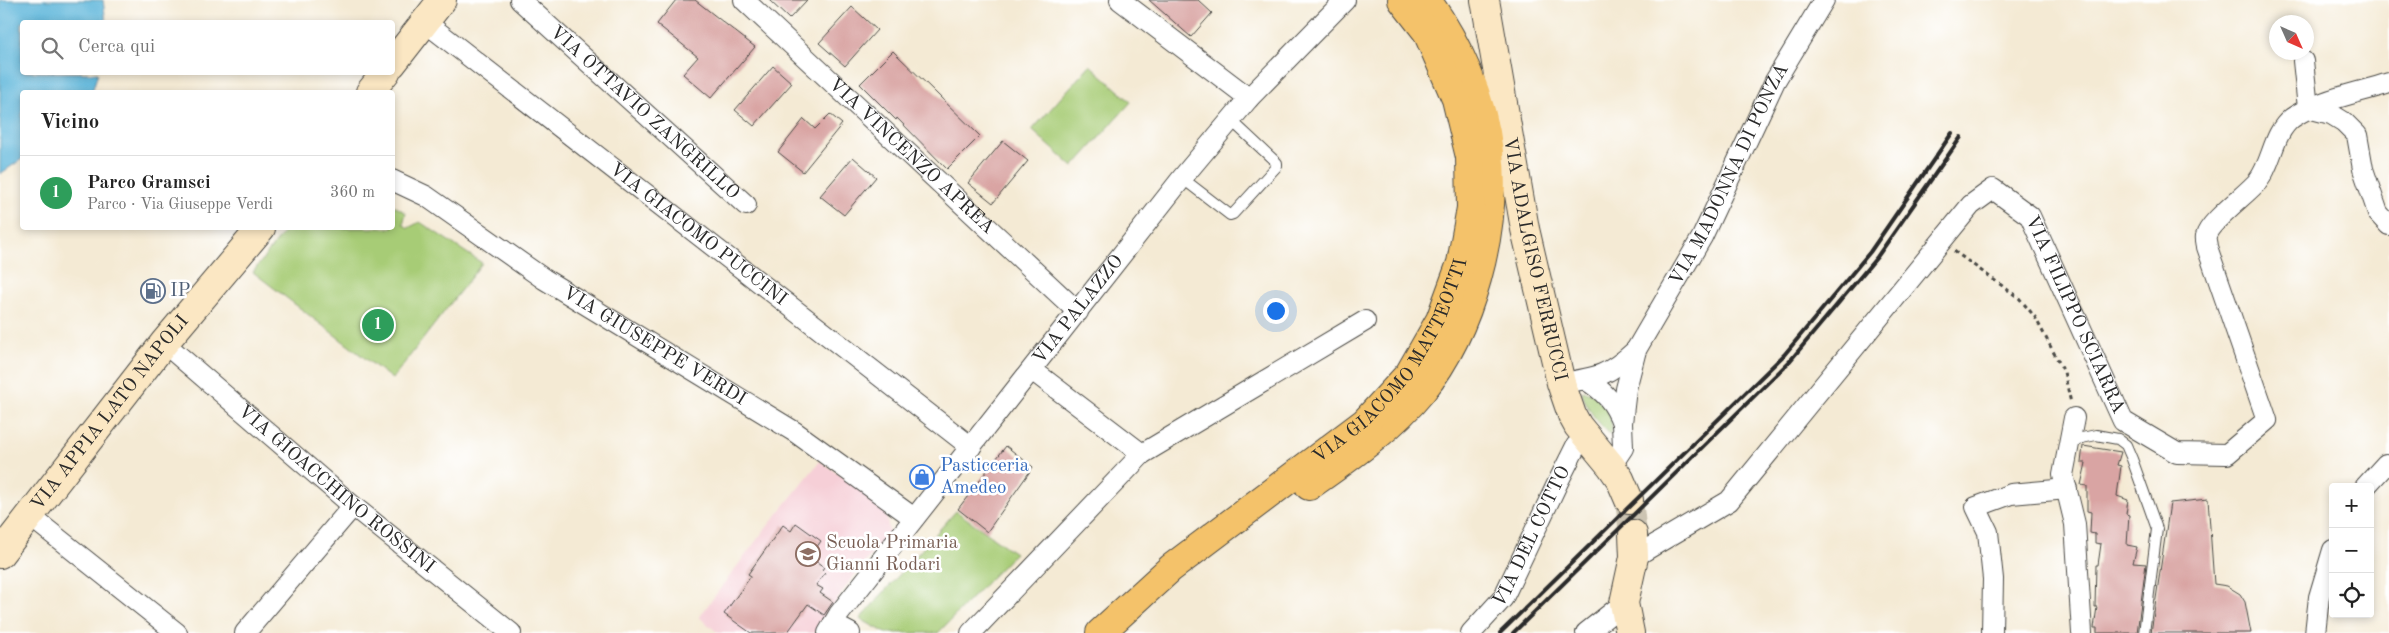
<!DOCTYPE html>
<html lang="it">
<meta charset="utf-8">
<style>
body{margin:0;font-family:"Old Standard TT",serif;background:#f2f2f2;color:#222}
.controls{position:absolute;right:15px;bottom:15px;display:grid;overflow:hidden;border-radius:5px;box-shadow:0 2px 8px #0003}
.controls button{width:45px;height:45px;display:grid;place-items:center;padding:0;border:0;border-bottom:1px solid #e0e0e0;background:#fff;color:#222;font:25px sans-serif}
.compass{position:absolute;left:2269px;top:15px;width:45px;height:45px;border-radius:50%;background:#fff;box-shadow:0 2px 8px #0003;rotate:135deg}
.you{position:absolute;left:1275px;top:310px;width:18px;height:18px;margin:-12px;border:4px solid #fff;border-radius:50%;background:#1a73e8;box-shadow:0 0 0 8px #1a73e833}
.badge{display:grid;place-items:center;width:32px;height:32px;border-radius:50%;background:#d1495b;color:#fff;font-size:16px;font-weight:700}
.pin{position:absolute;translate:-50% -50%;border:2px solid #fff;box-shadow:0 1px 5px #0006}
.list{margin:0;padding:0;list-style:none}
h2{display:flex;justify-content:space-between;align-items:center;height:65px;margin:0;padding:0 20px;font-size:21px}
h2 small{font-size:16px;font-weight:400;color:#767676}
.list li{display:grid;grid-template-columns:32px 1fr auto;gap:15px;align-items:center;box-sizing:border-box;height:75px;padding:0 20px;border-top:1px solid #e0e0e0}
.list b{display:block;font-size:19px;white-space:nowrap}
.list p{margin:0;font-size:16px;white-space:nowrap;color:#767676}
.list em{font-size:16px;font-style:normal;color:#767676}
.icon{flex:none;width:28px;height:28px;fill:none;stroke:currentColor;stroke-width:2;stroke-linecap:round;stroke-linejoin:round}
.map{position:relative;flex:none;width:2389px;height:633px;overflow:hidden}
.search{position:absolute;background:#fff;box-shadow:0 2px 8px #0003;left:20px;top:20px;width:375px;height:55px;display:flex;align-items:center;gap:12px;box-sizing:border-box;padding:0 18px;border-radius:5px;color:#767676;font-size:19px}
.panel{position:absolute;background:#fff;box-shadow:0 2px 8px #0003;left:20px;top:90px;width:375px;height:140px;border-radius:5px}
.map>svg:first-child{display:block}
.built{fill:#f6cfd7}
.green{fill:#a7cc76;stroke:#697c50}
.water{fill:#5db6da;stroke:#447082}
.building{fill:#d9a4a3}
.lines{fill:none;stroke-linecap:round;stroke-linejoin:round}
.secondary-tunnel{stroke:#ccc4b2;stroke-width:28;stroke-dasharray:28 14;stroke-linecap:butt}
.lane-casing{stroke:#494844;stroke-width:12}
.street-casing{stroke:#494844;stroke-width:22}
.secondary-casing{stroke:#494844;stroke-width:30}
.primary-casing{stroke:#494844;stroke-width:30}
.path{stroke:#494844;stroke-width:3;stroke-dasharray:4 4;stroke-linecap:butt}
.lane{stroke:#fff;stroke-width:10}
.street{stroke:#fff;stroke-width:20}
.secondary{stroke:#fbe7c3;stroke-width:28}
.primary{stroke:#f4c26a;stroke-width:28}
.rail{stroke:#2b2b2b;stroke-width:4}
.labels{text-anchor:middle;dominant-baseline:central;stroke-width:5;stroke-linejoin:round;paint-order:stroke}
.street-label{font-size:19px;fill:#2b2b2b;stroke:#fff}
.service-label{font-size:19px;fill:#4e5e75;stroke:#fff;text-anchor:start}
.shop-label{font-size:19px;fill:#366cbe;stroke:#fff;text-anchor:start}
.education-label{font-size:19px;fill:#785e54;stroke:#fff;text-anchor:start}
</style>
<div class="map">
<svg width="2389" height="633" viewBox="0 0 2389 633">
<rect width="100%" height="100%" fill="#fff"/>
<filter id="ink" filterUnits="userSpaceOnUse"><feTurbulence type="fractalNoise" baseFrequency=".02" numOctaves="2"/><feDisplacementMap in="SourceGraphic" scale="10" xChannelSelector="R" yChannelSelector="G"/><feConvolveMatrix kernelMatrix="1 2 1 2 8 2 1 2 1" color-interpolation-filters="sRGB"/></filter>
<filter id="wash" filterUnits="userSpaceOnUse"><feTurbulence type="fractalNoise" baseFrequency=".0096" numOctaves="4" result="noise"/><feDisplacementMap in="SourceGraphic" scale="20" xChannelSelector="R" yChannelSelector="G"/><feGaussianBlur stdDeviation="1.12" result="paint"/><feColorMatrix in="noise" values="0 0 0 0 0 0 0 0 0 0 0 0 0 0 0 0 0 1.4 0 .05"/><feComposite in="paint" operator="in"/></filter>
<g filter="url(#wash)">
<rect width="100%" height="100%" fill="#f4ead4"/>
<polygon class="built" points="820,461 872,497 882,509 887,518 889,533 849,582 815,633 718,633 699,617 759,537"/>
<g class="green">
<polygon points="1090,65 1131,102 1073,167 1032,130"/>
<polygon points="393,205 406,213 403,224 408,228 420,222 482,263 392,379 253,272 287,228 392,228"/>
<path d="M1583 391C1602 393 1615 417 1611 435 1597 422 1588 411 1582 393Z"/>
<polygon points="956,511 1015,553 938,633 886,633 860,619"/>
</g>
<polygon class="water" points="0,0 103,0 106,22 22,22 22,72 98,73 92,92 22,92 22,159 0,174"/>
<g id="blocks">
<g class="building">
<polygon points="676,0 695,0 755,47 711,98 683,74 698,57 657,24"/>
<polygon points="769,0 807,0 789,19"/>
<polygon points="1149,0 1198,0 1212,13 1191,37"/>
<polygon points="852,7 877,30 845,66 819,43"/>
<polygon points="893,51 980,136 947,169 897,118 896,120 860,84"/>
<polygon points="773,66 792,83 754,126 735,110"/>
<polygon points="830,114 842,124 803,172 778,152 804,119 815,129"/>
<polygon points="1003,141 1028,161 993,203 968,183"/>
<polygon points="853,157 876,177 844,215 820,196"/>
<polygon points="1006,446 1033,467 987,532 958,509"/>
<polygon points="2083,446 2121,452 2117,465 2121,466 2117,496 2128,500 2126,514 2129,515 2127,545 2137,547 2133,563 2146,564 2137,633 2097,633 2097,628 2094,628 2097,607 2095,607 2096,565 2098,565 2101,544 2095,543 2095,534 2090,533 2091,512 2087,511 2087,486 2081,485 2086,463 2081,463"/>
<polygon points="2208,499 2214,584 2227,586 2240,594 2245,602 2251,633 2151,633 2170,503"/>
<polygon points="796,523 821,541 810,557 824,567 822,570 825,573 816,585 823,589 820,593 833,602 824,615 808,604 787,633 751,633 724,614 751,576 748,574 783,525 791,531"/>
</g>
</g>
</g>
<g filter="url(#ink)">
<use href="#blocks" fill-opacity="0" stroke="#494844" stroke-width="1"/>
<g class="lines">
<polyline class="secondary-tunnel" points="1629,500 1633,534"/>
<defs>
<g id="lane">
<polyline points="1182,178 1230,215 1233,214 1277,166 1277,163 1231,120"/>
<polyline points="2070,445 2082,438 2096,435 2118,439 2126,445 2132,459 2157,529 2144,633"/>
</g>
<g id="street">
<path id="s1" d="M520 0 746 205"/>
<path id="s2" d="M744 0 1078 312"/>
<polyline points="1120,0 1249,98"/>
<path id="s3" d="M425 22 971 447"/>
<polyline points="2303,61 2308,108 2331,114 2344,122 2357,135 2363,169 2378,213 2389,225"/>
<path id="s4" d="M392 180 426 196 544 279 795 432 914 518"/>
<path id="s5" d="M164 343 353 506 511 633"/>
<polyline points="1032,370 1142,454"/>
<path d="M1586 380C1604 391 1615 403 1622 423"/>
<path d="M1561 383C1598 378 1609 375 1636 350"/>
<polyline points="2074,418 2063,475 2075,524 2082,633"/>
<path id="s6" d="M1611 466 1623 448 1622 423 1626 389 1636 350 1702 237 1775 81 1824 0"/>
<polyline points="2365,487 2386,464"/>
<polyline points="30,516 177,633"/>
<path id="s7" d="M1634 557 1729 501 1971 205 1993 189 2030 216 2123 421 2177 453 2227 454 2267 420 2207 247C2207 244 2205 239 2206 236 2209 222 2247 194 2258 181 2273 162 2272 134 2292 118 2317 100 2359 93 2389 83"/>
<polyline points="833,624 850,633"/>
<polyline points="245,633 353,506"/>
<path id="s8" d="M828 633 839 614 1182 178 1249 98 1345 0"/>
<polyline points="971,633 1142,454 1365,321"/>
<path id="s9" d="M1471 633 1503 598 1558 482 1576 446 1586 437"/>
<polyline points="1586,633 1624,603"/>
<polyline points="1992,633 1993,579 1988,532 1976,507 2011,494 2067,489"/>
<polyline points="2315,633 2319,597 2333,550"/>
</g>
<g id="secondary">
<path id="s10" d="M1485 0 1525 229 1561 383 1572 415 1578 426 1611 466 1620 479 1629 500"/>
<polyline points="392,64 442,0"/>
<polyline points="370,92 386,72"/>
<path id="s11" d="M0 554 164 343 261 228"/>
<polyline points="1630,633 1624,603 1634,557 1633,534"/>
</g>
<g id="primary">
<path d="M1309 486C1350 457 1390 430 1422 391 1471 330 1498 230 1489 152 1483 99 1458 43 1427 0"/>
<path id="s12" d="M1100 633 1171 568 1365 422 1409 374 1440 320 1461 263 1471 208 1470 157 1456 99 1427 32 1402 0"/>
</g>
</defs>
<use href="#lane" class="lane-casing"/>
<use href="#street" class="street-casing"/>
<use href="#secondary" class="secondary-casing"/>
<use href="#primary" class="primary-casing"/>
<polyline class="path" points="1954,251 2019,298 2035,317 2064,372 2071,403"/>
<use href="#lane" class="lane"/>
<use href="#street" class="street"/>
<use href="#secondary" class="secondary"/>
<use href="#primary" class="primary"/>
<g class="rail">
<polyline points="1500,633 1784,355 1870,252 1952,133"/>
<polyline points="1513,633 1789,362 1877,257 1961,137"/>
</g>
</g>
</g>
<defs>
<symbol id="fuel-ring" viewBox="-11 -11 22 22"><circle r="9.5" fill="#fff" stroke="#5c6f8a" stroke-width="1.5"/><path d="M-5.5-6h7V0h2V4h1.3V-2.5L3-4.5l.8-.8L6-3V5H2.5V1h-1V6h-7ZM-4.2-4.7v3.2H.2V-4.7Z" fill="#5c6f8a"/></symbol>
<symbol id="shop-ring" viewBox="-11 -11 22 22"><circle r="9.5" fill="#fff" stroke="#3f7fe0" stroke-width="1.5"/><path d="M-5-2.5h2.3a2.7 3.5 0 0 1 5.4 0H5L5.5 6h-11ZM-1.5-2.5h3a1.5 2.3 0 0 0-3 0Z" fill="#3f7fe0"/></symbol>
<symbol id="school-ring" viewBox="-11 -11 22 22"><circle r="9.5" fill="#fff" stroke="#8d6e63" stroke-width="1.5"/><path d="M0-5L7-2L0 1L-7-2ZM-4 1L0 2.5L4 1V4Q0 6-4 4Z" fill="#8d6e63"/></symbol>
</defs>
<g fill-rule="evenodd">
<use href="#fuel-ring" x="139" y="277" width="28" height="28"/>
<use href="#shop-ring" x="908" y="463" width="28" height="28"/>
<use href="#school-ring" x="794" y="540" width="28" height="28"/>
</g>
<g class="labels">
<g class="street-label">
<text stroke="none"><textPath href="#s1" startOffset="168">VIA OTTAVIO ZANGRILLO</textPath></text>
<text stroke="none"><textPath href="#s2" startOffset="229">VIA VINCENZO APREA</textPath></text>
<text stroke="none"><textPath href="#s6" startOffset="320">VIA MADONNA DI PONZA</textPath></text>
<text stroke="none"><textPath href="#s3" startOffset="346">VIA GIACOMO PUCCINI</textPath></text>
<text stroke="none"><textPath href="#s10" startOffset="264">VIA ADALGISO FERRUCCI</textPath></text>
<text stroke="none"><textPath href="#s8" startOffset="409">VIA PALAZZO</textPath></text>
<text stroke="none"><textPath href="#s7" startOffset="674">VIA FILIPPO SCIARRA</textPath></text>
<text stroke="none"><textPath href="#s4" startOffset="311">VIA GIUSEPPE VERDI</textPath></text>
<text stroke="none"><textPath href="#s12" startOffset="404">VIA GIACOMO MATTEOTTI</textPath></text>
<text stroke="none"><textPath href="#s11" startOffset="179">VIA APPIA LATO NAPOLI</textPath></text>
<text stroke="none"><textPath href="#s5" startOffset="226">VIA GIOACCHINO ROSSINI</textPath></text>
<text stroke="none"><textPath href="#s9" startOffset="115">VIA DEL COTTO</textPath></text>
</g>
<g class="service-label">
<text x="170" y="291">IP</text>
</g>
<g class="shop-label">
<text x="940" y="466">Pasticceria<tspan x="940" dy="22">Amedeo</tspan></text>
</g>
<g class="education-label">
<text x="826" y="543">Scuola Primaria<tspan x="826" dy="22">Gianni Rodari</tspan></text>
</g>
</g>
</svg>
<div class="controls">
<button>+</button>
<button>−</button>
<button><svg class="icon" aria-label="locate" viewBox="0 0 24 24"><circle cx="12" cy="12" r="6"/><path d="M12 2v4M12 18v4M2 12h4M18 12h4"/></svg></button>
</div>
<svg class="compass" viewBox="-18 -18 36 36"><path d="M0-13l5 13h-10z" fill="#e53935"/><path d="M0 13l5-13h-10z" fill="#767676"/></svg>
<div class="you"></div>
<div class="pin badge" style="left:378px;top:325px;background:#2e9e5b">1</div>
<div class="search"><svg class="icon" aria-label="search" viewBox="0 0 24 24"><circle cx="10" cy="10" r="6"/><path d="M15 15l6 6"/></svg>Cerca qui</div>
<section class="panel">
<h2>Vicino<small></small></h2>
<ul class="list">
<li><span class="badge" style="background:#2e9e5b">1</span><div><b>Parco Gramsci</b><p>Parco · Via Giuseppe Verdi</p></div><em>360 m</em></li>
</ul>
</section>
</div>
